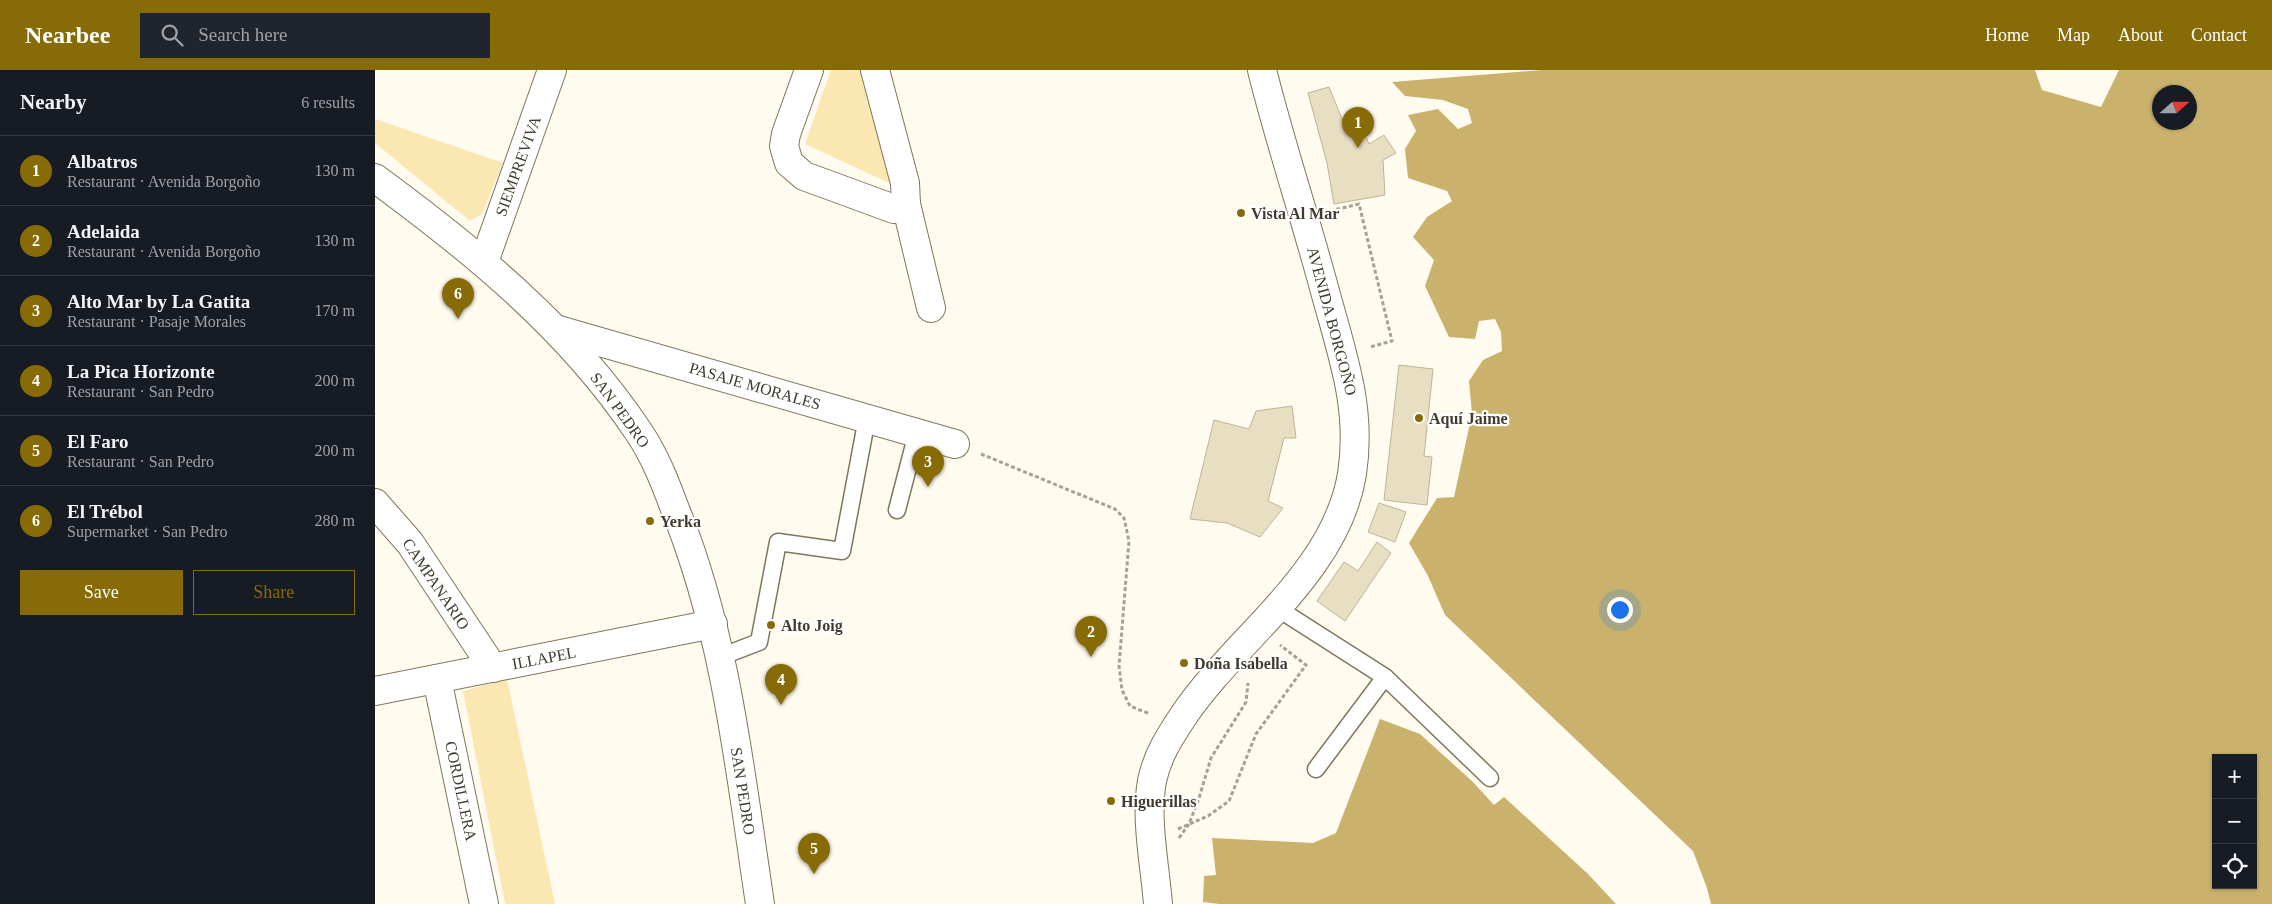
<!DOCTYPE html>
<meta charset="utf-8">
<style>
body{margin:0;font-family:Georgia,serif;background:#20242c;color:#f1f3f6}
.controls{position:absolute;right:15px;bottom:15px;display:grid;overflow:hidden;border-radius:0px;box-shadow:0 1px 4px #0004}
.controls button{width:45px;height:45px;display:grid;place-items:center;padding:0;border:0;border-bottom:1px solid #363941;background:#171b24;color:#f1f3f6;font:25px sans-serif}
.compass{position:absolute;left:1777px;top:15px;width:45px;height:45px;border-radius:50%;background:#171b24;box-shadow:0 1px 4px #0004;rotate:69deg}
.you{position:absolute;left:1244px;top:539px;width:18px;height:18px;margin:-12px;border:4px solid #fff;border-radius:50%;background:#1a73e8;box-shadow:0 0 0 8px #1a73e833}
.badge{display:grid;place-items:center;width:32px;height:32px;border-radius:50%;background:#866b06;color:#fff;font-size:16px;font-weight:700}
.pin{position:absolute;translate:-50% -41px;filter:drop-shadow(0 1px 2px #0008)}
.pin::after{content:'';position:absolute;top:26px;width:18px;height:15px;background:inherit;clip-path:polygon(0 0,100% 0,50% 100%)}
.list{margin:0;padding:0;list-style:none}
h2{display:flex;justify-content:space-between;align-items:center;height:65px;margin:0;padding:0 20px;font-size:21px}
h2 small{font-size:16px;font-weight:400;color:#9ea1a6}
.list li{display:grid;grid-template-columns:32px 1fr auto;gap:15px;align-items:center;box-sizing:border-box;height:70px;padding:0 20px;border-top:1px solid #363941}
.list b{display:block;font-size:19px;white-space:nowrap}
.list p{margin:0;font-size:16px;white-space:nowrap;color:#9ea1a6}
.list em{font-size:16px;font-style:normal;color:#9ea1a6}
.actions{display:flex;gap:10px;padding:15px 20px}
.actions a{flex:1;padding:11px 0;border:1px solid #866b06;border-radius:0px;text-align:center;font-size:18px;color:#866b06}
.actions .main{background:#866b06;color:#fff}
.icon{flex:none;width:28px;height:28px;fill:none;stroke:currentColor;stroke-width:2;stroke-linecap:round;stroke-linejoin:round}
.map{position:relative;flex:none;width:1897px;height:834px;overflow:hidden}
header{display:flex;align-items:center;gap:30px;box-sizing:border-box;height:70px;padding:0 25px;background:#866b06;color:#fff}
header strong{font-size:24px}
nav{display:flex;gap:28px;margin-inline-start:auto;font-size:18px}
.search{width:350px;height:45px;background:#20242c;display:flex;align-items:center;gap:12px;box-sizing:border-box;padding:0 18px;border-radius:0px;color:#9ea1a6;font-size:19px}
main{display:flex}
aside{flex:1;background:#171b24}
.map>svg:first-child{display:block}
.green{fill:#fbe7b1}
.water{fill:#cab26d;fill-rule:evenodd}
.building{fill:#e8dec2;stroke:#beb499}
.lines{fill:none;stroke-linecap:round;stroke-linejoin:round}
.service-casing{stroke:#7f765d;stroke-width:19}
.minor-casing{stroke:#7f765d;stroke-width:30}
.secondary-casing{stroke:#7f765d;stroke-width:30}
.path{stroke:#a5a195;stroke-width:3;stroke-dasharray:4 2.5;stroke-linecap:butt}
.service{stroke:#fff;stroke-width:16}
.minor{stroke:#fff;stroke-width:28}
.secondary{stroke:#fff;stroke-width:28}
.poi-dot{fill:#866b06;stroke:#fff;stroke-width:2}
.labels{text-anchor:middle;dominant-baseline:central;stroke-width:4.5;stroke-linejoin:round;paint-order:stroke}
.street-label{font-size:16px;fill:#3f3b2f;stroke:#fff}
.poi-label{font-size:16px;font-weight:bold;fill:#3f3b2f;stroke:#fff;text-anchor:start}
</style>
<header>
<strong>Nearbee</strong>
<div class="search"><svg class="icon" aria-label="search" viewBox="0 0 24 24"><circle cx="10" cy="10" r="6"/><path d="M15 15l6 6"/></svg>Search here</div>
<nav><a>Home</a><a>Map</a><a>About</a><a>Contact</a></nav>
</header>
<main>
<aside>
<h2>Nearby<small>6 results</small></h2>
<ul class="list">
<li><span class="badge">1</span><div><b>Albatros</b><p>Restaurant · Avenida Borgoño</p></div><em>130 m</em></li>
<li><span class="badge">2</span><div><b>Adelaida</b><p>Restaurant · Avenida Borgoño</p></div><em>130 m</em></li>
<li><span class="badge">3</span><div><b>Alto Mar by La Gatita</b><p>Restaurant · Pasaje Morales</p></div><em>170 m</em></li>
<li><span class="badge">4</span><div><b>La Pica Horizonte</b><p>Restaurant · San Pedro</p></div><em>200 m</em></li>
<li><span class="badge">5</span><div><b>El Faro</b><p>Restaurant · San Pedro</p></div><em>200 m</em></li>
<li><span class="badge">6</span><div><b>El Trébol</b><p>Supermarket · San Pedro</p></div><em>280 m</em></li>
</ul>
<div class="actions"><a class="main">Save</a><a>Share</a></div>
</aside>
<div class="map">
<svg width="1897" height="834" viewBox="0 0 1897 834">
<rect width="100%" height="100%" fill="#fffbef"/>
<g class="green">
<polygon points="456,0 495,0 525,118 430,74"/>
<polygon points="0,49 128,93 107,144 95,151 0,73"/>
<polygon points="132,609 180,834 130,834 88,621"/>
</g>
<g class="water">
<path d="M1167 0H1660L1667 20 1726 37 1744 0H1897V834H1336L1332 818 1318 781 1070 545 1053 506 1034 473 1062 428 1079 427 1097 344 1094 311 1108 290 1127 281 1126 262 1120 249 1104 251 1100 269 1074 267 1050 216 1059 190 1038 167 1052 147 1077 131 1072 121 1033 108 1030 79 1041 61 1033 45 1063 39 1083 59 1097 53 1093 39 1068 30 1030 26 1017 12ZM1784 22H1814V52H1784ZM1841 688H1878V815H1841Z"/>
<polygon points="1005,649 1045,664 1098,712 1119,735 1129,727 1213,804 1241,834 844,834 828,832 829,806 841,805 837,768 938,773 961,763"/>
</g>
<g class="building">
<polygon points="954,17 969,54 984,51 994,74 1009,65 1021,83 1008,90 1010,125 959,134 952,93 933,23"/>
<polygon points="1024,295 1058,299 1049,386 1057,387 1052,435 1009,430"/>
<polygon points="917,336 921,368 909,368 893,431 908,438 885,467 852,453 815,449 839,350 874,359 881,341"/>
<polygon points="1004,433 1031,442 1020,472 993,462"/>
<polygon points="1002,472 1016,483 970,551 942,531 969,492 983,501"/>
</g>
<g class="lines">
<defs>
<g id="service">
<polyline points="522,440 542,363"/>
<polyline points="902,538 1010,607 1115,708"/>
<polyline points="345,587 384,572 403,472 467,481 492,348"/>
<polyline points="941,699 1010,607"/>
</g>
<g id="minor">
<polyline points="434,0 411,64 409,76 414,93 429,106 519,139 526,139 531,134"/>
<polyline points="500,0 530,113 531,134 556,238"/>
<path d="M0 108C98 180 195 259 263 361 279 384 290 412 300 439 351 564 365 701 385 834"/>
<polyline points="109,192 177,0"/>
<polyline points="180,259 580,374"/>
<polyline points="0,433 35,473 118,598"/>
<polyline points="62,609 109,834"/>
<polyline points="0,621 338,554"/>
</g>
<path id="secondary" d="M783 834C780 796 770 748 777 711 782 686 795 666 809 645 862 567 961 503 977 404 987 339 968 287 951 225 931 150 906 76 887 0"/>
</defs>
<use href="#service" class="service-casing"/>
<use href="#minor" class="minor-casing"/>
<use href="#secondary" class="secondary-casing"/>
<g class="path">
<polyline points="955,141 984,134 1017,271 995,277"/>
<polyline points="606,384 740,439 749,448 754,471 744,596 747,620 755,636 775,644"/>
<polyline points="803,759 833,746 854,731 881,664 931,595 905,575"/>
<polyline points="804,768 814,754 824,728 836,688 871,632 873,613"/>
</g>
<use href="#service" class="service"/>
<use href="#minor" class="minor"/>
<use href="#secondary" class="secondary"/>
</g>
<g class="poi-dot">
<circle cx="866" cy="143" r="5"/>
<circle cx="1044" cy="348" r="5"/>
<circle cx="275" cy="451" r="5"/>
<circle cx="396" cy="555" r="5"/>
<circle cx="809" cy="593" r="5"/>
<circle cx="736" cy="731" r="5"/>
</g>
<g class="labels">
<g class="street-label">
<text transform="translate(143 96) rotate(-70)">SIEMPREVIVA</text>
<text transform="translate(957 251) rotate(75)">AVENIDA BORGOÑO</text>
<text transform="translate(380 316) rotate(16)">PASAJE MORALES</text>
<text transform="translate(245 340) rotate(54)">SAN PEDRO</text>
<text transform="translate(61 514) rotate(56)">CAMPANARIO</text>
<text transform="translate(169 588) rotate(-11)">ILLAPEL</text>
<text transform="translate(86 721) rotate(78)">CORDILLERA</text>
<text transform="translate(368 721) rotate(81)">SAN PEDRO</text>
</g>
<g class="poi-label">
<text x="876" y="143">Vista Al Mar</text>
<text x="1054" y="348">Aquí Jaime</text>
<text x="285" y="451">Yerka</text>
<text x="406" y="555">Alto Joig</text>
<text x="819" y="593">Doña Isabella</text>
<text x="746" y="731">Higuerillas</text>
</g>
</g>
</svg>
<div class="controls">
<button>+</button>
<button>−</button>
<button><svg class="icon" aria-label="locate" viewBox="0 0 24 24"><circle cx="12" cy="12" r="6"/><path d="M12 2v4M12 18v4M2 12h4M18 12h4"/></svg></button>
</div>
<svg class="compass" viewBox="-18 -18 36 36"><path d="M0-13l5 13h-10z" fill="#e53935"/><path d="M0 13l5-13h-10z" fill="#9ea1a6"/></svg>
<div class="you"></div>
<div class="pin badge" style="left:983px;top:78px">1</div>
<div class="pin badge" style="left:716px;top:587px">2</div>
<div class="pin badge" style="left:553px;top:417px">3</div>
<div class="pin badge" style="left:406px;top:635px">4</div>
<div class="pin badge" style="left:439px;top:804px">5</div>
<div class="pin badge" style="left:83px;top:249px">6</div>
</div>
</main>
